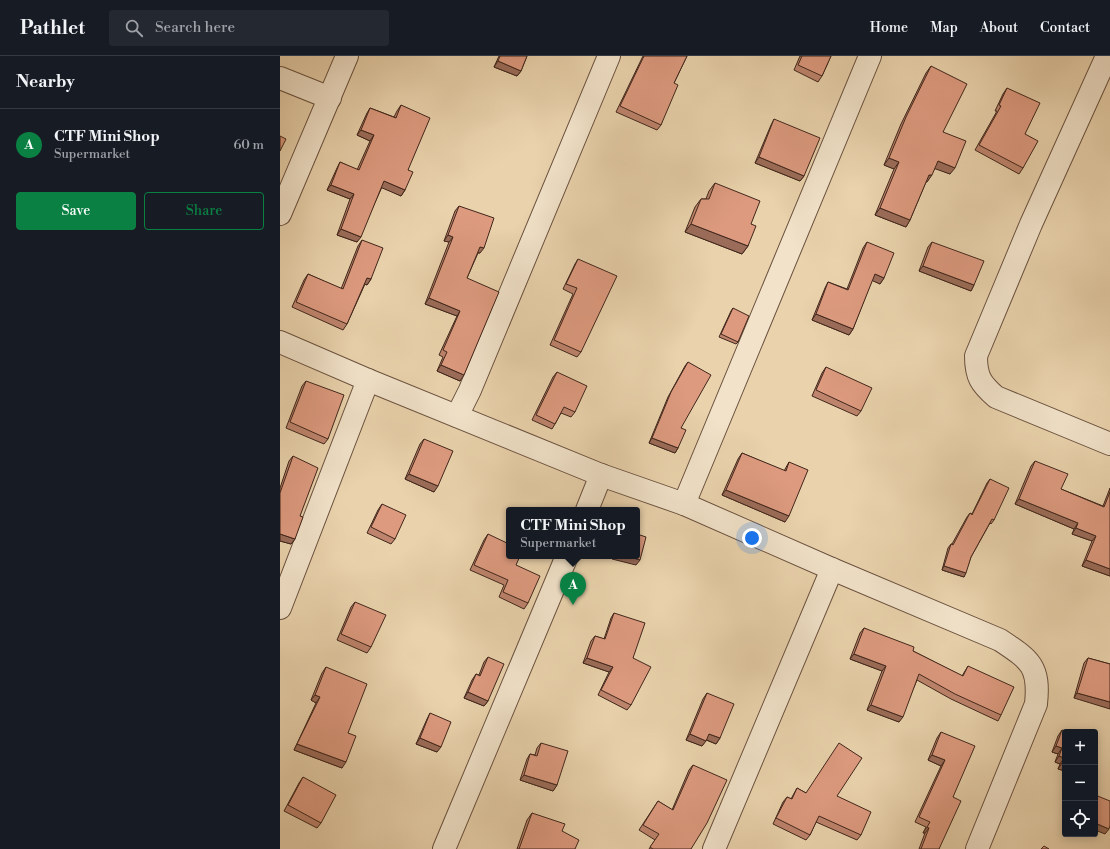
<!DOCTYPE html>
<meta charset="utf-8">
<style>
body{margin:0;font-family:"Libre Bodoni",serif;background:#242831;color:#f1f3f6}
.controls{position:absolute;right:12px;bottom:12px;display:grid;overflow:hidden;border-radius:4px;box-shadow:0 2px 10px #0003}
.controls button{width:36px;height:36px;display:grid;place-items:center;padding:0;border:0;border-bottom:1px solid #363941;background:#171b24;color:#f1f3f6;font:20px sans-serif}
.you{position:absolute;left:472px;top:482px;width:14px;height:14px;margin:-10px;border:3px solid #fff;border-radius:50%;background:#1a73e8;box-shadow:0 0 0 6px #1a73e833}
.badge{display:grid;place-items:center;width:26px;height:26px;border-radius:50%;background:#0b8043;color:#fff;font-size:13px;font-weight:700}
.pin{position:absolute;translate:-50% -33px;filter:drop-shadow(0 1px 2px #0008)}
.pin::after{content:'';position:absolute;top:21px;width:14px;height:12px;background:inherit;clip-path:polygon(0 0,100% 0,50% 100%)}
.popup{position:absolute;left:226px;top:451px;width:134px;height:52px;box-sizing:border-box;display:grid;place-content:center;border-radius:4px;background:#171b24;filter:drop-shadow(0 1px 3px #0005);font-size:13px;white-space:nowrap;color:#9ea1a6}
.popup b{font-size:15px;color:#f1f3f6}
.popup::after{content:'';position:absolute;left:50%;top:100%;margin-left:-8px;border:8px solid transparent;border-top-color:#171b24}
.list{margin:0;padding:0;list-style:none}
h2{display:flex;justify-content:space-between;align-items:center;height:52px;margin:0;padding:0 16px;font-size:17px}
h2 small{font-size:13px;font-weight:400;color:#9ea1a6}
.list li{display:grid;grid-template-columns:26px 1fr auto;gap:12px;align-items:center;box-sizing:border-box;height:72px;padding:0 16px;border-top:1px solid #363941}
.list b{display:block;font-size:15px;white-space:nowrap}
.list p{margin:0;font-size:13px;white-space:nowrap;color:#9ea1a6}
.list em{font-size:13px;font-style:normal;color:#9ea1a6}
.actions{display:flex;gap:8px;padding:12px 16px}
.actions a{flex:1;padding:9px 0;border:1px solid #0b8043;border-radius:4px;text-align:center;font-size:14px;color:#0b8043}
.actions .main{background:#0b8043;color:#fff}
.icon{flex:none;width:22px;height:22px;fill:none;stroke:currentColor;stroke-width:2;stroke-linecap:round;stroke-linejoin:round}
.map{position:relative;flex:none;width:830px;height:793px;overflow:hidden}
header{display:flex;align-items:center;gap:24px;box-sizing:border-box;height:56px;padding:0 20px;background:#171b24;border-bottom:1px solid #363941}
header strong{font-size:19px}
nav{display:flex;gap:22px;margin-inline-start:auto;font-size:14px}
.search{width:280px;height:36px;background:#242831;display:flex;align-items:center;gap:10px;box-sizing:border-box;padding:0 14px;border-radius:4px;color:#9ea1a6;font-size:15px}
main{display:flex}
aside{flex:1;background:#171b24}
.map>svg:first-child{display:block}
.lines{fill:none;stroke-linecap:round;stroke-linejoin:round}
.minor-casing{stroke:#6a513f;stroke-width:24}
.minor{stroke:#f1e2c9;stroke-width:22}
.wall{fill:#be846d;stroke:#40261b}
.shaded-wall{fill:#9b6c59;stroke:#40261b}
.building{fill:#dd9a7f;stroke:#40261b}
</style>
<header>
<strong>Pathlet</strong>
<div class="search"><svg class="icon" aria-label="search" viewBox="0 0 24 24"><circle cx="10" cy="10" r="6"/><path d="M15 15l6 6"/></svg>Search here</div>
<nav><a>Home</a><a>Map</a><a>About</a><a>Contact</a></nav>
</header>
<main>
<aside>
<h2>Nearby<small></small></h2>
<ul class="list">
<li><span class="badge">A</span><div><b>CTF Mini Shop</b><p>Supermarket</p></div><em>60 m</em></li>
</ul>
<div class="actions"><a class="main">Save</a><a>Share</a></div>
</aside>
<div class="map">
<svg width="830" height="793" viewBox="0 0 830 793">
<rect width="100%" height="100%" fill="#e9d2ac"/>
<filter id="stains"><feTurbulence type="fractalNoise" baseFrequency=".005" numOctaves="4"/><feColorMatrix values="0 0 0 0 .2 0 0 0 0 .09 0 0 0 0 .02 0 0 0 .5 -.17"/></filter>
<radialGradient id="worn" r=".72"><stop offset=".6" stop-color="#630" stop-opacity="0"/><stop offset="1" stop-color="#630" stop-opacity=".3"/></radialGradient>
<g class="lines">
<defs>
<g id="minor">
<path d="M827 0 751 168 696 300C696 321 701 328 716 341L830 388"/>
<polyline points="0,22 50,42"/>
<polyline points="0,158 67,0"/>
<path d="M0 286 88 324 321 419 404 448 552 513 720 584C750 604 760 610 756 648L697 793"/>
<polyline points="177,360 190,334 329,0"/>
<polyline points="404,448 590,0"/>
<polyline points="307,454 321,419"/>
<polyline points="0,552 88,324"/>
<polyline points="164,793 287,500"/>
<polyline points="434,793 552,513"/>
</g>
</defs>
<use href="#minor" class="minor-casing"/>
<use href="#minor" class="minor"/>
</g>
<g class="wall">
<polygon points="219,0 247,0 241,15 237,20 214,11"/>
<polygon points="363,0 407,0 394,27 381,69 377,74 336,56"/>
<polygon points="520,0 551,0 542,20 538,26 514,14"/>
<polygon points="651,10 663,76 670,118 655,112 647,126 646,126 630,164 626,171 595,159 614,113 604,109 621,68 646,17"/>
<polygon points="727,32 745,78 743,112 739,118 695,94 717,55 715,55 723,38"/>
<polygon points="121,49 128,114 125,134 121,140 102,131 77,186 57,179 70,143 47,134 57,112 60,106 77,114 90,85 77,79 87,57 90,52 114,61 117,55"/>
<polygon points="494,63 524,120 520,125 475,107 491,69"/>
<polygon points="435,127 471,168 468,190 462,198 405,176 415,151 421,143 426,143 429,135"/>
<polygon points="179,150 200,197 198,197 187,222 180,325 157,315 163,301 159,299 177,260 145,248 169,186 164,185 175,155"/>
<polygon points="82,184 91,223 87,229 85,228 67,268 63,274 12,251 24,224 28,218 61,233 78,190"/>
<polygon points="587,186 604,222 600,228 592,224 573,273 569,279 532,264 545,232 548,226 567,233 583,192"/>
<polygon points="652,186 694,229 691,235 639,215 648,191"/>
<polygon points="298,203 301,296 297,301 270,289 293,238 283,233 295,208"/>
<polygon points="453,252 458,286 456,288 439,281 451,255"/>
<polygon points="408,306 401,372 398,392 395,397 369,387 388,341 405,310"/>
<polygon points="546,311 581,355 577,360 532,340 542,317"/>
<polygon points="277,316 295,356 291,361 281,357 275,368 272,373 252,364 273,321"/>
<polygon points="26,325 48,383 44,388 6,372 22,330"/>
<polygon points="144,383 154,436 125,423 140,388"/>
<polygon points="462,397 504,415 509,406 505,466 442,439 458,403"/>
<polygon points="13,400 20,460 15,483 11,488 0,485 0,432 9,405"/>
<polygon points="755,405 781,433 823,450 830,432 830,520 802,510 812,485 792,478 794,473 735,448 751,410"/>
<polygon points="710,423 714,464 711,468 710,467 691,501 684,521 662,514 668,492 671,488 672,488 687,461 690,457 692,458 707,427"/>
<polygon points="102,448 115,483 111,488 87,477 98,454"/>
<polygon points="208,478 236,509 248,547 244,553 219,541 224,529 190,514 204,484"/>
<polygon points="75,546 91,591 87,597 57,584 71,551"/>
<polygon points="334,557 353,602 351,649 347,654 318,639 329,616 303,607 311,585 315,580 324,583 331,562"/>
<polygon points="584,572 633,595 682,620 688,610 721,659 718,665 671,643 637,624 619,666 587,654 602,615 570,603 580,577"/>
<polygon points="208,601 208,645 204,650 184,642 192,624 196,618 199,619 204,606"/>
<polygon points="808,602 830,608 794,642 804,607"/>
<polygon points="46,611 68,677 62,712 14,694 36,647 31,644 42,617"/>
<polygon points="427,637 440,682 436,688 426,684 422,690 406,684 423,643"/>
<polygon points="150,657 157,696 136,688 147,663"/>
<polygon points="782,674 785,676 785,715 778,713 780,708 775,706 778,698 772,696 778,680"/>
<polygon points="661,676 673,741 659,793 639,793 645,777 643,777 646,771 635,766 661,710 648,704 657,682"/>
<polygon points="261,687 277,729 273,735 240,724 247,703 250,698 255,699 257,692"/>
<polygon points="413,709 411,793 369,793 375,784 359,774 378,745 392,754 409,714"/>
<polygon points="23,721 41,767 37,772 4,755 19,727"/>
<polygon points="517,732 526,737 557,740 581,779 577,784 536,766 530,779 526,784 493,768 503,746 507,741 511,743"/>
<polygon points="252,757 282,775 295,793 237,793 247,764"/>
</g>
<g class="shaded-wall">
<polygon points="218,5 241,15 237,20 214,11"/>
<polygon points="81,74 94,79 90,85 77,79"/>
<polygon points="479,101 524,120 520,125 475,107"/>
<polygon points="609,102 619,106 614,113 604,109"/>
<polygon points="658,105 675,112 670,118 653,112"/>
<polygon points="649,119 652,119 647,126 645,125"/>
<polygon points="104,125 125,134 121,140 100,131"/>
<polygon points="51,129 74,138 70,143 47,134"/>
<polygon points="600,152 630,164 626,171 595,159"/>
<polygon points="411,168 468,190 462,198 405,176"/>
<polygon points="61,173 81,181 77,186 57,179"/>
<polygon points="168,179 173,181 169,186 164,185"/>
<polygon points="200,191 204,192 200,197 196,196"/>
<polygon points="643,210 694,229 691,235 639,215"/>
<polygon points="595,218 604,222 600,228 591,224"/>
<polygon points="87,222 91,223 87,229 83,227"/>
<polygon points="149,242 180,255 177,260 145,248"/>
<polygon points="536,258 573,273 569,279 532,264"/>
<polygon points="161,309 184,319 180,325 157,315"/>
<polygon points="372,382 398,392 395,397 369,387"/>
<polygon points="129,418 158,430 154,436 125,423"/>
<polygon points="446,434 509,460 505,466 442,439"/>
<polygon points="739,443 798,467 794,473 735,448"/>
<polygon points="796,472 816,480 812,485 792,478"/>
<polygon points="0,478 15,483 11,488 0,485"/>
<polygon points="334,500 347,500 360,504 356,509 332,503"/>
<polygon points="806,504 830,513 830,520 802,510"/>
<polygon points="664,510 686,517 684,521 662,514"/>
<polygon points="574,598 606,610 602,615 570,603"/>
<polygon points="307,602 333,611 329,616 303,607"/>
<polygon points="188,636 208,645 204,650 184,642"/>
<polygon points="797,637 830,646 830,653 794,642"/>
<polygon points="35,639 40,641 36,647 31,644"/>
<polygon points="591,649 623,661 619,666 587,654"/>
<polygon points="410,678 426,685 422,690 406,684"/>
<polygon points="429,678 440,682 436,688 425,683"/>
<polygon points="140,682 161,691 157,696 136,688"/>
<polygon points="17,688 66,706 62,712 14,694"/>
<polygon points="776,690 782,692 778,698 772,696"/>
<polygon points="652,699 665,704 661,710 648,704"/>
<polygon points="779,700 784,702 780,708 775,706"/>
<polygon points="782,707 785,708 785,715 778,713"/>
<polygon points="244,719 277,729 273,735 240,724"/>
<polygon points="815,767 829,773 825,778 815,774"/>
<polygon points="647,771 649,772 645,777 643,777"/>
</g>
<g class="building">
<polygon points="220,0 247,0 241,15 218,5"/>
<polygon points="364,0 407,0 394,27 398,29 381,69 340,50"/>
<polygon points="522,0 551,0 542,20 518,9"/>
<polygon points="651,10 687,28 663,76 686,85 675,112 658,105 652,119 649,119 630,164 600,152 619,106 609,102 626,61"/>
<polygon points="727,32 760,47 745,78 758,85 743,112 699,89 721,50 719,49"/>
<polygon points="121,49 150,62 128,114 133,116 125,134 104,125 81,181 61,173 74,138 51,129 60,106 79,114 94,79 81,74 90,52 116,62"/>
<polygon points="494,63 540,82 524,120 479,101"/>
<polygon points="0,80 6,83 0,95"/>
<polygon points="435,127 480,145 471,168 476,170 468,190 411,168 421,143 429,143"/>
<polygon points="179,150 214,162 204,192 200,191 187,222 219,236 184,319 161,309 167,296 163,294 180,255 149,242 173,181 168,179"/>
<polygon points="82,184 103,192 91,223 87,222 67,268 16,246 28,218 63,233"/>
<polygon points="587,186 614,197 604,222 595,218 573,273 536,258 548,226 568,234"/>
<polygon points="652,186 704,205 694,229 643,210"/>
<polygon points="298,203 337,220 301,296 274,284 297,232 286,228"/>
<polygon points="453,252 469,260 458,286 441,278"/>
<polygon points="408,306 431,319 401,372 406,374 398,392 372,382 391,336"/>
<polygon points="546,311 592,332 581,355 536,334"/>
<polygon points="277,316 307,330 295,356 284,351 275,368 256,359"/>
<polygon points="26,325 64,339 48,383 10,366"/>
<polygon points="144,383 173,395 158,430 129,418"/>
<polygon points="462,397 506,415 509,406 528,414 509,460 446,434"/>
<polygon points="13,400 38,412 20,460 23,461 15,483 0,478 0,437"/>
<polygon points="755,405 788,418 781,433 824,451 830,436 830,513 806,504 816,480 796,472 798,467 739,443"/>
<polygon points="710,423 729,432 714,464 712,463 691,501 686,517 664,510 671,488 673,489 690,457 692,459"/>
<polygon points="102,448 126,459 115,483 91,471"/>
<polygon points="208,478 229,488 229,500 240,500 236,509 260,520 248,547 223,536 228,524 194,509"/>
<polygon points="357,478 366,481 360,504 347,500 357,500"/>
<polygon points="75,546 106,559 91,591 61,578"/>
<polygon points="334,557 365,567 353,602 371,611 351,649 321,634 333,611 307,602 315,580 325,583"/>
<polygon points="584,572 634,591 633,595 683,620 688,610 734,631 721,659 675,638 639,618 623,661 591,649 606,610 574,598"/>
<polygon points="208,601 224,608 208,645 188,636 196,618 200,620"/>
<polygon points="808,602 830,608 830,646 797,637"/>
<polygon points="46,611 87,628 68,677 76,680 66,706 17,688 40,641 35,639"/>
<polygon points="427,637 454,648 440,682 429,678 426,685 410,678"/>
<polygon points="150,657 171,666 161,691 140,682"/>
<polygon points="782,674 787,676 785,676 785,708 782,707 784,702 779,700 782,692 776,690"/>
<polygon points="661,676 695,690 673,741 681,745 659,793 641,793 649,772 647,771 650,766 639,761 665,704 652,699"/>
<polygon points="261,687 288,695 277,729 244,719 250,698 257,700"/>
<polygon points="559,687 582,702 557,740 591,756 581,779 539,760 530,779 496,762 507,741 512,743 517,732 526,737"/>
<polygon points="413,709 447,724 427,767 411,793 373,793 370,791 379,778 363,769 378,745 393,754"/>
<polygon points="23,721 56,739 41,767 8,749"/>
<polygon points="815,739 830,745 830,769 829,773 815,767"/>
<polygon points="252,757 285,768 282,775 299,784 295,793 239,793"/>
<polygon points="764,790 769,793 761,793"/>
</g>
<rect width="100%" height="100%" filter="url(#stains)"/>
<rect width="100%" height="100%" fill="url(#worn)"/>
</svg>
<div class="controls">
<button>+</button>
<button>−</button>
<button><svg class="icon" aria-label="locate" viewBox="0 0 24 24"><circle cx="12" cy="12" r="6"/><path d="M12 2v4M12 18v4M2 12h4M18 12h4"/></svg></button>
</div>
<div class="you"></div>
<div class="pin badge" style="left:293px;top:549px">A</div>
<div class="popup"><b>CTF Mini Shop</b>Supermarket</div>
</div>
</main>
